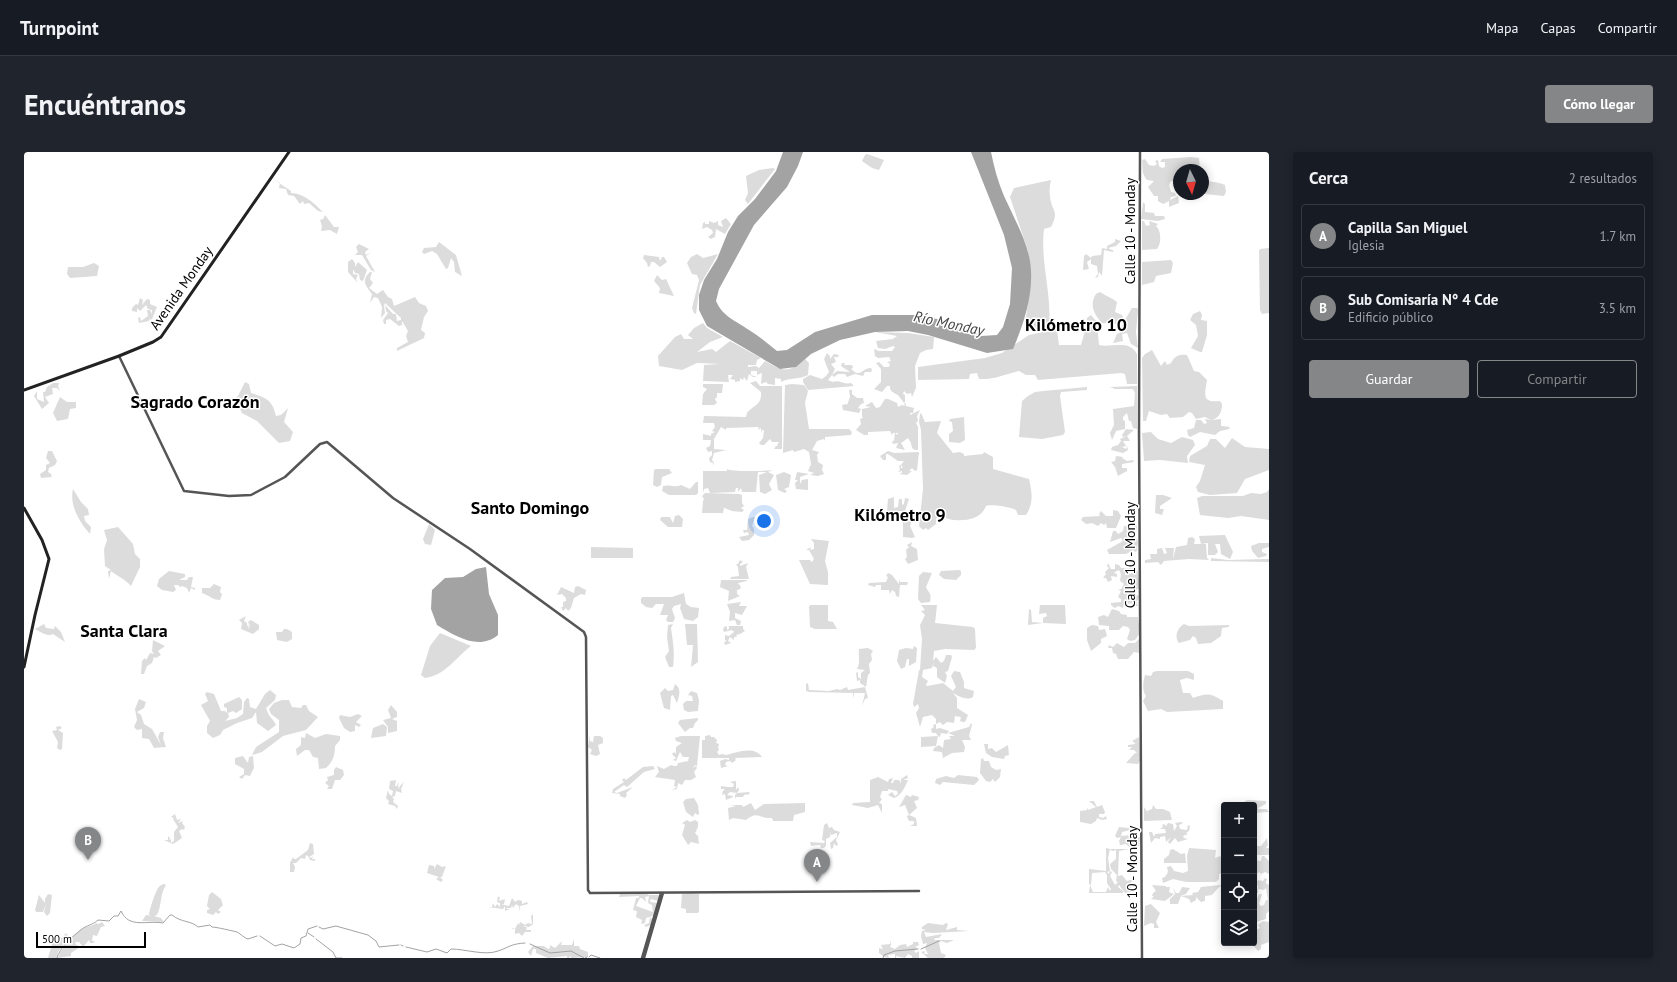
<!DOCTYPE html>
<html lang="es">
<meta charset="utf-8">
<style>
body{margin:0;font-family:"PT Sans",sans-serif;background:#20242c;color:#f1f3f6}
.controls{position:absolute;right:12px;bottom:12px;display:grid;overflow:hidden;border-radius:4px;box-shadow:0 2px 10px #0003}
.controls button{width:36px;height:36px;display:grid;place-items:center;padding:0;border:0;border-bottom:1px solid #363941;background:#171b24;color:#f1f3f6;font:20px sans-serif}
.compass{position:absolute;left:1149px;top:12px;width:36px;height:36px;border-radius:50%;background:#171b24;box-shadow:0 2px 10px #0003;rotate:175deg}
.scale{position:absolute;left:12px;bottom:10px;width:110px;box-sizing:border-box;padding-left:4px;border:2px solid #000;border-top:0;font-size:11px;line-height:14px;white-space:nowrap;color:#000;-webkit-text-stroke:3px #fff;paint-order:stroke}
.you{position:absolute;left:740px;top:369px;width:14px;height:14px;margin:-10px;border:3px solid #fff;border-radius:50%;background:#1a73e8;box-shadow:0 0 0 6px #1a73e833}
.badge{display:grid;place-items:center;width:26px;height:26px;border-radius:50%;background:#858687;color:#fff;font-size:13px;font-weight:700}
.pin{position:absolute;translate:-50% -33px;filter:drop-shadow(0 1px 2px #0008)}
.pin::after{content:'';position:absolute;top:21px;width:14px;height:12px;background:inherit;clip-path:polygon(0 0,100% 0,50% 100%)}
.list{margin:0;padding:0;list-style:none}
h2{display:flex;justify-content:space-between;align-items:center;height:52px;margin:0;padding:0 16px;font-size:17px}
h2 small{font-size:13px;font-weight:400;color:#9ea1a6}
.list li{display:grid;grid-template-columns:26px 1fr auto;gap:12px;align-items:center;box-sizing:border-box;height:64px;margin:0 8px 8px;padding:0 8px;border:1px solid #363941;border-radius:4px}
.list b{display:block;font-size:15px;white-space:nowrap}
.list p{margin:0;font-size:13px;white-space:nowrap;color:#9ea1a6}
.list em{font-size:13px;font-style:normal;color:#9ea1a6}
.actions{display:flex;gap:8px;padding:12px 16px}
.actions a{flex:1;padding:9px 0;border:1px solid #858687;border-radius:4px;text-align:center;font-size:14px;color:#858687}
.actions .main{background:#858687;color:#fff}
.icon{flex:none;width:22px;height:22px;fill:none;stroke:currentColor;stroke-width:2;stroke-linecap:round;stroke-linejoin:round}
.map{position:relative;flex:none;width:1245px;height:806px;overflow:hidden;border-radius:4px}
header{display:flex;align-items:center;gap:24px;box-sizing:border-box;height:56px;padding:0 20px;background:#171b24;border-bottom:1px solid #363941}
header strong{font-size:19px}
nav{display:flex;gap:22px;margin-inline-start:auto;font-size:14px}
.intro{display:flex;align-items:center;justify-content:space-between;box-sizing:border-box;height:96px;padding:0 24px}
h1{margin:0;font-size:28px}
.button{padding:10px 18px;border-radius:4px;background:#858687;color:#fff;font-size:14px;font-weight:700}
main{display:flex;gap:24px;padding:0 24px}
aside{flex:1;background:#171b24;border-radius:4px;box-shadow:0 2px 10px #0003}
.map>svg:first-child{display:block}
.green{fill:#dcdcdc}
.water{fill:#a3a3a3}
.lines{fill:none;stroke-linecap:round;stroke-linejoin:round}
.stream{stroke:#a3a3a3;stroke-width:1}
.tertiary{stroke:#555;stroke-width:2.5}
.secondary{stroke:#222;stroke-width:3}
.labels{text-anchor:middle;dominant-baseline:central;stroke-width:3;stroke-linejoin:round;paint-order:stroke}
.street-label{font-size:14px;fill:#000;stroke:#fff}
.water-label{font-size:15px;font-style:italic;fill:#444;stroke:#fff}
.district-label{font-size:18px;font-weight:bold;fill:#000;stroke:#fff}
</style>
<header>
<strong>Turnpoint</strong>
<nav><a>Mapa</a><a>Capas</a><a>Compartir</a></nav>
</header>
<div class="intro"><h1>Encuéntranos</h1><a class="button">Cómo llegar</a></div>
<main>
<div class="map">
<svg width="1245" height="806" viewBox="0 0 1245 806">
<rect width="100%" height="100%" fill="#fff"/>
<g class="green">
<polygon points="843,2 860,8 855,18 848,16 838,9 841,3"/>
<path d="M1167 5 1175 6 1176 18H1155V30L1147 29 1145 33 1147 40 1151 41 1152 44 1147 45 1146 48 1154 44 1155 51 1145 55V49L1139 52 1134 49V44H1130L1124 35 1130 29 1123 28C1117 21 1119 16 1118 8L1121 7 1125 13 1130 14 1133 12 1131 9 1134 8 1135 14 1138 16 1141 15V10H1136L1138 7Z"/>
<polygon points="749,16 751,17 724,52 721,48 724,41 722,24 735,18"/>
<path d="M1179 26C1184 31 1193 29 1201 33L1202 40 1200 44 1181 42 1179 40Z"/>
<path d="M249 27 267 39V41C280 41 292 53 299 60L294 59 285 51 280 52 279 49 276 52 270 44 264 43 262 37 255 36 256 31Z"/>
<path d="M1027 28C1026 33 1025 39 1026 44 1027 59 1036 58 1027 75L1020 77C1016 109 1028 142 1025 174L1016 177 1007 174 1002 165 1006 137 1004 99 986 45 990 36Z"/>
<polygon points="1119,50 1121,52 1121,60 1130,61 1131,64 1140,64 1141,67 1134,69 1117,67"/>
<polygon points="301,63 310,75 315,75 313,82 306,78 297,79 298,74 296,68 299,67"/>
<polygon points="702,66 707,72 701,82 692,77 691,85 687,87 684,85 689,81 688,78 683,75 678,77 679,71 681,70 681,72 685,72 685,69 690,71 694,69 694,73 699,75 697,69"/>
<path d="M1118 69H1120L1122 74 1126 73 1125 69 1134 72 1132 74C1137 78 1138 91 1133 97L1118 98Z"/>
<polygon points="1091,87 1097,89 1092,94 1084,96 1090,99 1089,100 1080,98 1078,124 1075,120 1074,125 1071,126 1074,122 1073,114 1067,112 1067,107 1063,110 1065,117 1059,118 1060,104 1062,102 1067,106 1068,104 1077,103 1078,96 1083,97 1083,94 1091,90"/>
<polygon points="415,90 432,103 438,124 431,120 430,110 427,106 424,116 422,117 413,102 408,99 400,102 398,100 400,96 412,95"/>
<polygon points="335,92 345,97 341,100 342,103 348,100 342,104 351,120 347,118 338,103 331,103 334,100 332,95"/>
<polygon points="1245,96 1245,161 1238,162 1236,158 1235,99 1236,97"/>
<polygon points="673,102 679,106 694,102 676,133 672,162 670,161 668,156 675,128 673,123 668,122 663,111 667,105"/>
<polygon points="620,103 635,105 636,109 638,105 640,105 643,110 636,115 630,110 627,110 626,114 624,115 623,111 619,106"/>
<polygon points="328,107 331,111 331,115 334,110 343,118 339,129 336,128 335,122 331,121 329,117 329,122 334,123 332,127 334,131 324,120 324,110"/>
<polygon points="1147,108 1149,111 1147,121 1132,124 1130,130 1118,133 1118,110"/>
<polygon points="70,111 75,114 73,124 46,126 43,122 44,115 59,115"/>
<path d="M346 120H348L346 127 349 131 345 136 353 142 359 138 364 145 368 147 370 154 391 145 395 151 402 154 404 159 400 165 397 178 401 181 400 186 373 199V196L384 190 382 184 384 179 378 169V173L375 174 366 167 362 168V172H360L359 168 364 161 362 159 361 153 369 162H372L373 169 377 168V166L361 151 360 154 361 161 357 166 358 155 354 146 350 145 346 151 348 142C343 135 336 129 346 120Z"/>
<polygon points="633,123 638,128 642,127 650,144 635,141 636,136 630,129"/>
<path d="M1076 140C1082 144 1088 146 1093 150L1091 160 1098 163 1099 165 1095 172 1078 171C1070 162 1065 153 1072 142Z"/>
<polygon points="116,146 119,148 118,153 123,147 126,148 126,152 133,155 128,167 126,168 126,166 125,169 115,171 114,166 116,165 117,169 124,164 123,158 126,158 128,162 128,158 124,157 122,153 116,159 113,156 113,160 108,159 108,156 112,152 114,153"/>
<polygon points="1108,156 1113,156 1114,158 1112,180 1114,196 1107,192 1103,181 1098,182 1099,189 1089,191 1093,182 1097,180 1098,173"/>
<polygon points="1176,159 1178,163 1177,168 1183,169 1183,183 1178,200 1176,200 1167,196 1174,184 1172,173 1166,168 1169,162"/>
<path d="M1067 163 1073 170 1075 193C1088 196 1105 187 1113 202V232H1103L1101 222 1097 221 1014 228 1011 223H1002L995 219C981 222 970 228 955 227L953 221 946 222 945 227 894 228V215L961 206 978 201 1005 183 1028 178H1033L1035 193H1057L1063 172V166Z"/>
<path d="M679 171 683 176 699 185 686 190 673 200 688 197 692 200 706 189 737 206 733 208 732 213H724V215L732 214 735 216 741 209C759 220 765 221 781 207L785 211 784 223C775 228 766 225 757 230V227L751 226V233L744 232 742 230 737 232 738 221 733 223V219H727V223L733 225H729L725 222 723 229 720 225 719 228 716 226V229L711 230V228L706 227 709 223H704L705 230 679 229 680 213 696 212 673 211 658 218 635 214 634 204 651 185 657 182 660 187H669L664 183 670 176Z"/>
<path d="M851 180 884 181 910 185 909 197 902 198 896 201 891 214 892 236 888 245 887 241 883 242 880 239 879 242 881 243V250L880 251 874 243C870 241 865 239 866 234H863L858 240 850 237 857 230V217L852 211 855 210 860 215H865L866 212 863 210 867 209 865 205 854 206 851 204 850 197 855 199H868L871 195 869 194 861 197 854 196 852 189 869 187 873 184Z"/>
<path d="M1128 198 1137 214 1141 209 1143 213 1147 211C1151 204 1154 202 1163 203L1170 219 1175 220 1183 228C1181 242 1177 251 1196 249L1198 252C1198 260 1195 266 1188 268L1197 267V274L1206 275 1205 277 1196 279 1191 283 1176 280 1166 285 1164 283 1163 278 1170 276 1172 268H1177L1180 272 1183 271 1181 267 1187 268 1181 265 1172 267 1168 261 1165 260 1159 265 1146 266 1143 262 1137 263 1125 259 1122 269H1119L1118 206 1121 202Z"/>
<path d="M803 201 806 204V207L810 202 815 203 814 205H810L812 210 807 212 811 217 808 223 813 219 826 220 817 214 818 211H821L820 213H828L829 216 827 217 832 221C838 222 840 216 847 216L848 218 847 220H841L839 224 831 222 823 225 821 222H814L810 225 808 223 804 228 809 230C814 227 821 233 827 231L830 234 784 238 779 230V227L786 223 798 227 802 224 805 220 800 207Z"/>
<path d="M732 229 736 234H758V297H750L752 294H754L753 293 755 290H748L746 287 740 293H737L735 291 739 286 740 278H738L737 281V276L734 278 735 275 702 276V278L697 275 690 287V297L702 298 690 301 688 308 690 311 689 314V311L686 310 685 306 688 303V299L684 300 682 296 686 294 687 288H679V282L687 284V282L691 280 688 279 691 275 690 271H679L680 264 722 265 723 261C730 253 738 253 737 240L726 231Z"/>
<path d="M221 230 225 232 227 241C242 246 248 247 252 264L257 263 264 256 260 270 269 280 266 289 255 291 233 269 218 261 216 257 212 254 210 247 214 244Z"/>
<polygon points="29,231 35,231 34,234 36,239 33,236 28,236 29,242 21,245 25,251 18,257 10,244 13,239 13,247 20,250 19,240 21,240 23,235"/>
<polygon points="679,232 699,232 698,241 693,241 693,245 691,247 693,251 690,253 678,253 679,242 683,237 679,235"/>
<polygon points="768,232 780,233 784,239 781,251 785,277 825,277 828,280 827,283 801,285 801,289 800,287 793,289 788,298 795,300 793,303 794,310 799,313 798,318 800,322 794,324 786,323 790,321 784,319 787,312 785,300 780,297 770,300 769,298 759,301 761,233"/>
<polygon points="1113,234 1113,277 1109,276 1107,269 1105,269 1103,261 1099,265 1099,268 1101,269 1101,277 1092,279 1088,288 1086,281 1090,273 1089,257 1110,254 1111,241 1109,237 1091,237 1086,235"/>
<polygon points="1063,235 1063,238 1037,240 1036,244 1041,280 1039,283 1018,287 995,285 998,249 1004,244 1011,240 1019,239"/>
<polygon points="825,238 828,238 828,242 833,246 839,246 840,251 837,252 834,256 837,257 835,261 819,258 818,253 822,252 823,253 826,245"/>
<polygon points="36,245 43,250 52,250 52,256 46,257 44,267 33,269 29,261"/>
<polygon points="861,247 864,247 873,251 874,255 878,253 881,254 880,251 882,252 882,254 890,256 889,261 886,261 886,263 896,258 893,264 894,269 892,271 894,275 894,298 891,298 888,296 887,291 884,286 877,291 881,298 872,296 874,291 869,292 868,289 870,289 871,281 874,283 874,281 869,281 868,283 866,279 844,280 844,283 840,283 832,278 837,272 836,267 839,266 838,264 838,257 847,255 841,254 848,250 852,256 856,255"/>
<path d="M897 261 901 270 917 269 913 281 929 301 936 300 940 302V304L959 302 960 300 969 305V317L1005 327C1008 340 1010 351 1002 363H994L992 358C986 355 968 352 962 354 957 367 943 369 930 368 924 368 920 364 915 363L912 367V372L904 378 902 376 899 378 895 374 899 337 897 278 895 270 896 262Z"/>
<polygon points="940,265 941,288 936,291 925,290 925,282 929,279 928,270 925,269 926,267"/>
<polygon points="1102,277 1110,278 1103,284 1106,289 1099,289 1102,294 1098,295 1102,297 1103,294 1104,298 1099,301 1087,298 1088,295 1094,293 1097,289 1096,287 1103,284 1099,285 1098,283"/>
<polygon points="1127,280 1134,287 1147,291 1158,285 1169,288 1171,293 1163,304 1164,311 1136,308 1120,309 1118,281"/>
<polygon points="1208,286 1221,295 1245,297 1245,318 1221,327 1213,341 1186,343 1174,340 1172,335 1176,329 1181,313 1165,310 1166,304 1183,294 1186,287 1192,287 1201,296"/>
<polygon points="24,299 28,299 33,309 31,313 25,316 24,320 27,322 28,325 17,326 16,322 22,318 22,313 26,311 22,306"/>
<polygon points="864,299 870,301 895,300 893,318 891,319 888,316 885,319 888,319 883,323 875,322 878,321 878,319 874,320 876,318 875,314 877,313 877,316 879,316 877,313 880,309 874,309 864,302 862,302 862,308 859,308 856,304"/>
<polygon points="1092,304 1099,305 1098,306 1103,309 1109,308 1110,310 1098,312 1098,316 1103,316 1103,319 1094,324 1091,315 1087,310 1091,309"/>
<polygon points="632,317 645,317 648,321 638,325 637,333 633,335 629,333 630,318"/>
<path d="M703 317C706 320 742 319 749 318L744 320 750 323 745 332 748 338 741 342 736 340 735 323 743 320H734L732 340H718L717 336 714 340V336H712L711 340 686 341 684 336 680 337 679 341V319H703Z"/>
<polygon points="760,320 767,323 765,335 760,337 763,339 761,341 754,338 752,323"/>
<polygon points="773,320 785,322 776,325 776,332 778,328 784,327 784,338 772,337 771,331 774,328 771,328"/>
<path d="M672 330H674V341L672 343H645L638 339 639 334C645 332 652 336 657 333L666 337Z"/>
<path d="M49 337 57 350 64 357 65 363 60 364 61 369 67 375 66 382C56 371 45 353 49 337Z"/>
<polygon points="1245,337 1245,370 1245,368 1217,364 1204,366 1176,363 1173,346 1178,344 1219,344 1227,341 1237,342 1243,340"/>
<polygon points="681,341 715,342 718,343 718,351 720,354 717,356 720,358 718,360 708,359 698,355 700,356 699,361 678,361 679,349 680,347 678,344"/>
<polygon points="1132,343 1139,343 1148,346 1136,354 1136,357 1140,357 1138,363 1131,361"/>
<polygon points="870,345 870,356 874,355 875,347 878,347 878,353 880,352 881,346 885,347 881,359 863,359 864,347"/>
<polygon points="1089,358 1094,359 1097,364 1092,376 1083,376 1082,371 1080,373 1077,371 1074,374 1068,371 1062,372 1057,368 1059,365 1076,364 1075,362 1077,359 1082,364 1089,364"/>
<polygon points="884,362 890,362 886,374 891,385 888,386 879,385 879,366"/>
<polygon points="655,363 659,367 658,375 644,375 636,368 637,365 646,365 649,371 651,364"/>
<polygon points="729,365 731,365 728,374 730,376 730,383 725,388 718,389 715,385 725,383 724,380 720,381 719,378 723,378 724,367"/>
<polygon points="405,372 411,378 407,393 401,392 399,387"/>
<polygon points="1100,374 1113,374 1113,378 1109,381 1114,389 1113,399 1111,400 1109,398 1102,402 1085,402 1083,398 1099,389 1097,386 1086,390 1089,379 1092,379 1094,382 1099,379"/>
<path d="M94 375 109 392 111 402 116 407V415L107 434C100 426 94 425 87 419L85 427 84 419 87 418 81 414 80 397 83 388 80 378Z"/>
<polygon points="1201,383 1209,400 1206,407 1197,402 1196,392 1191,392 1194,400 1191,403 1184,403 1184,391 1177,392 1175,384"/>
<polygon points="1168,385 1171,387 1170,392 1182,392 1183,406 1185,408 1165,407 1140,409 1137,413 1134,410 1121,411 1121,408 1127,407 1126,402 1133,402 1133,397 1138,396 1140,402 1143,401 1141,396 1150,396 1149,407 1152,395 1163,393 1164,386"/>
<polygon points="787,387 805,389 801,409 804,420 804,433 786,432 775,408 786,408 788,410 790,407 785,398 782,398 787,395 786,398 790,397 790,391"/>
<polygon points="888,390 887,394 893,397 894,408 884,412 881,407 883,405 882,398 885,395 883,393"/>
<polygon points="1235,391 1245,391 1245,395 1238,397 1238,400 1243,402 1242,404 1234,406 1228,399 1227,394"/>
<polygon points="567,395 609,396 609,406 567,406"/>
<polygon points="1187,406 1204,408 1240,407 1245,407 1245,410 1187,409"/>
<polygon points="716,408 719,410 716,412 716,414 724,411 722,415 725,427 706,427 707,425 715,424 714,415 712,412 714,412"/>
<polygon points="1084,411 1087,417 1091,417 1091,412 1095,413 1097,416 1111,416 1102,419 1101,423 1106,422 1112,418 1114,419 1116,436 1108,440 1108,445 1105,447 1105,449 1108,449 1108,446 1114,443 1115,446 1112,450 1113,450 1114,454 1112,454 1112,451 1100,452 1099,456 1094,454 1091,456 1087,453 1087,451 1097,450 1097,447 1094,445 1097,439 1094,438 1097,437 1100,432 1096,429 1097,422 1095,418 1091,420 1090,421 1093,422 1093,425 1087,424 1088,428 1084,430 1082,426 1079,426 1082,422 1081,420 1085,416 1083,414"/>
<polygon points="935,418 937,419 937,423 932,428 920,427 915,423 917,419"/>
<polygon points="145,419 161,422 161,425 155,428 163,428 165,425 169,425 167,435 171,436 171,438 167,436 165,441 163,436 158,434 156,435 154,433 150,433 152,438 149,440 138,438 133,434 135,427"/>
<path d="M899 420 908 421 902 435C904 441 908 440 906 450L897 451 894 447 895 424Z"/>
<polygon points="864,421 868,423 875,432 875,427 876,430 884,430 883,433 876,433 875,445 872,444 871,440 868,438 866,442 865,438 857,438 857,433 852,433 851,435 844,433 845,431 862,430 864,425 862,424"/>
<polygon points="697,428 723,428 723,429 714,431 717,435 716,437 713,438 713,442 716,444 704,449 705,439 696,435"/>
<path d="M190 432 197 435 196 440 198 442 196 448C188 448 185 443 178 441V436H186Z"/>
<polygon points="554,434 562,438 561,443 557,442 550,446 547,456 544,459 542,456 539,459 537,455 539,455 539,450 542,449 542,446 538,442 533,443 537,435 550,441 551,435"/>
<polygon points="660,441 662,452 667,455 675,456 674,465 669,469 660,467 656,456 657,452 650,454 648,457 651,466 649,470 644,470 642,468 644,463 636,463 640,452 632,452 628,456 622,455 617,451 617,446 619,445 648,445"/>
<polygon points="717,450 715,454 723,454 718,463 711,461 711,466 717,469 716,473 713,473 711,468 705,469 706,460 703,452"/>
<polygon points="787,453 804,453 804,469 809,470 813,477 791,477 786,475 785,454"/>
<path d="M897 453H913L911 471 949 475 951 477 952 496 950 498 921 497 910 499 909 509 912 505 917 511 920 509 922 503H927L928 505 924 519 921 520 923 524 921 531 913 525V516L909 514 910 509 908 516 899 518 898 525 904 529 902 533 903 534 919 531 929 539 932 535 927 524 930 519 936 520 940 530V536L950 539 949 545C943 549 934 544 929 541L933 546V556L944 563 941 570H939L936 569 937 565 931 564 930 571 923 570 919 573 916 570 912 572V577L916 576 925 579 923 582 917 581 916 585 914 584 912 594 897 595V585L914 584 912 581H908L907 577 910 575 909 573 912 572V567L908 563 899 565 896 575 892 561 895 556 894 552 890 555 889 552 895 518H896L898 487 896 473 901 463 897 459 901 458Z"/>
<polygon points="1016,453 1041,453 1042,472 1019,471 1004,473 1005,457 1007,458 1008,470 1019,471 1019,466 1023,464 1022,461 1015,462"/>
<polygon points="1088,457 1095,459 1097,462 1103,463 1103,465 1114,465 1116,481 1111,488 1106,489 1103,487 1106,478 1104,475 1099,474 1095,478 1085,478 1085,474 1075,473 1074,465 1080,463 1084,465"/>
<polygon points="222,464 220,469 223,471 223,474 225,473 224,477 226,474 224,470 227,468 235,473 235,477 229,482 217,477 218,471 215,468"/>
<path d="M20 472 22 476 30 477 31 474 37 480 41 490 29 482C23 485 17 480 11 477Z"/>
<path d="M649 472 647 476C649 490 651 501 649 515H645L641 505 645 499 643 485 644 473Z"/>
<polygon points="661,472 673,472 674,510 667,515 669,493 663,493"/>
<path d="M1160 472 1165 474 1205 473V475L1198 476 1197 484 1187 491 1174 492 1172 486 1169 484 1166 488 1155 491C1150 485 1153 476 1160 472Z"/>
<polygon points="1068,473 1074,474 1075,478 1081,477 1083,484 1077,487 1077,491 1067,499 1063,488 1063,476"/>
<polygon points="701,474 703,475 703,478 705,477 705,474 719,474 719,477 721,479 716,482 712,483 713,485 710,485 710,488 706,485 704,489 707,491 701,493 700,490 703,489 701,488 701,483 705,484 710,480 708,478 700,480 699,477"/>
<polygon points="260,477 263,477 268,480 268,487 263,490 253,488 252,480 258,480"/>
<path d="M416 481 447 494C431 506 422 523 401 526L397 523 406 494Z"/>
<polygon points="1115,487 1115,501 1110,500 1104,507 1094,507 1092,502 1089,501 1088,496 1084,496 1085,493 1089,495 1093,491 1100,495 1104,491 1111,491"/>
<polygon points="129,488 141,494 134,499 137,503 132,506 130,505 128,511 123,514 120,522 117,522 118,509 121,506 122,508 126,501 130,502 128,499"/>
<polygon points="890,494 893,496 892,510 885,514 885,507 883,507 881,515 877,517 873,509 875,498 882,496 889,497"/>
<path d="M844 496 849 499 847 502 848 508 845 512 846 521 844 523 842 535 836 531V528L833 529 832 521 834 520V525L837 527V521L841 518 833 517C837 510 834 505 835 497Z"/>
<path d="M1133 519H1164L1170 522V528L1163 526 1156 528 1159 541H1166L1169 546C1183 541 1186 541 1199 549V557L1143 560 1137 557 1124 559 1119 549 1122 544C1118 539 1119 530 1121 523L1127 524 1129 520Z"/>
<polygon points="784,531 785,538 805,539 813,537 816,538 823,535 824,538 841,535 844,546 841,547 838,554 841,541 830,541 829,547 829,541 786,540 782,539 782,532"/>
<path d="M651 532C658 537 655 544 653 551L649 543 647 544 646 558 640 556 636 541 641 536 644 539 649 538Z"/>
<path d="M246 538 252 543 251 548 242 556C245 566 249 566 252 573L244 579 233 571 232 560 228 566 213 571 199 578 196 583 189 586 183 581V574L186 569 177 553 184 549 181 542 183 540 190 542 197 559H201L203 561V556L200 555V552L215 545 218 548V557L212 561 209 559 204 561 205 565 201 569 213 566 219 562 220 550 223 546 225 547 226 555 232 557 241 542Z"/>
<polygon points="667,539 673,541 675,548 674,559 664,560 660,558 659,552 662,549 669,549 668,544 664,543"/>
<polygon points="115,547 122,550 120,556 113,560 117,563 120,572 128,577 137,593 134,585 136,580 140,580 139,586 142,595 130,596 125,587 118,586 118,577 113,578 110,575 113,568 111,557"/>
<polygon points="258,548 265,548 268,555 277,556 279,553 282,553 285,559 294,565 282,578 259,584 238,600 228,603 232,595 255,580 255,568 247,562 245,557 250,551"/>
<polygon points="367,553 373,560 373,565 368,567 373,569 373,579 364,581 364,575 359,568 367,566 364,558"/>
<polygon points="334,562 338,564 332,570 337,573 335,575 331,573 331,579 326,580 320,576 315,566 316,563 326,565"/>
<polygon points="674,566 674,568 671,571 669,576 666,576 661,580 654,571 656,568"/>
<polygon points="947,571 948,573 945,584 947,588 938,588 941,595 940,600 928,601 919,606 918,600 909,599 910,596 915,593 919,596 920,588 927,587 925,584 931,584 924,581 945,575"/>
<polygon points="359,572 363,575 362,584 347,586 349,576"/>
<polygon points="36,574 38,576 34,578 39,581 38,597 36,598 33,596 34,590 28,579 33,578 32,575"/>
<path d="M282 581 291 586 302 582 316 584V588L311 594C311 603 309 610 302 616L295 617 294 606 289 605 285 598H281L273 604 272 597 277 593V585L281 586Z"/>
<polygon points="566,583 566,589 569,590 570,584 576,584 579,586 579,591 574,593 576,602 572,604 566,602 568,598 564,595"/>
<path d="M686 583 687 585H690L693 588 692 591 695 592 694 596 695 598 693 600 695 603 698 602 702 603C712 601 730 593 738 605L711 606 712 608 708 611 706 609 702 610 701 613 704 614 697 616 696 609 701 607 705 608V606H678V588H681V584Z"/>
<polygon points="657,584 676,584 673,614 671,613 669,616 672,614 673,616 670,620 672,625 667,628 661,628 658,633 654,631 653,637 648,638 653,635 650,634 651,628 631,625 635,620 633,614 640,617 647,613 650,614 653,614 654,611 664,609 665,605 659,605 656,600 652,609 649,608 652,606 648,602 650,600 652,602 652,595 658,591 652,589 651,586"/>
<polygon points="1115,585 1116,609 1114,612 1102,611 1111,601 1113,601 1110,598 1105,598 1108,595 1104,595 1104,593 1111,592 1111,591 1108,589"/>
<polygon points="960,592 964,592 964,597 968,596 972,600 984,593 985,603 981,604 980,607 968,605 962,601"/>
<polygon points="219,604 224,611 225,605 229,604 230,616 226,624 221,623 218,627 215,625 220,622 220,617 211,612 211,606"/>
<polygon points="959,606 960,609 965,609 967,615 972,618 977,617 976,625 971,630 969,627 966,630 962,629 956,621 957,607"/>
<polygon points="629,614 631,617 620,620 603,635 600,633 590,640 593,641 609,635 602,641 603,643 601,646 596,644 596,642 588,641 589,637 600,630 598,628 600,626 602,628 619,615"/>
<polygon points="312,615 319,618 320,623 316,628 311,628 308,637 303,637 305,634 301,631 304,628 303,625 310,623 310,618"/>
<path d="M883 623 884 626 879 628H884C881 635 877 644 870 646L864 643 868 640 871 644 874 642 873 639 864 637V639H858L856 645 858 647 855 651 858 652V661L854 653 844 656 828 653 829 651 846 650V628L854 625 864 630 865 627 869 626 867 631H869L870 628H875L877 631V627Z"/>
<polygon points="934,623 953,625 955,628 950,633 919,630 916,633 911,631 912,627 922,624 930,626"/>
<polygon points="372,628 371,634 373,634 375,629 374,635 376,637 375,635 380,630 377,637 378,641 372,639 371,644 368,645 370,647 369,650 374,654 373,657 371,654 364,652 365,649 362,646 364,638 365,642 368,644 369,639 365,637 366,629"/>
<polygon points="712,629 712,638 714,635 715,638 713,641 725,640 726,642 720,643 719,645 712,645 711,647 711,643 713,641 706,640 703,643 709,644 709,645 702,648 701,642 698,643 699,639 701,637 697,637 697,634 704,635 704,632 704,635 709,635 710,632 706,630"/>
<polygon points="882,643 887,645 888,643 895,645 894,648 890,649 893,656 885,663 892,666 893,674 886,674 890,672 890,669 885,669 882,662 883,664 885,663 881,653 875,655"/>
<polygon points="670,646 674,653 675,662 674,663 671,661 669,665 662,660 659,650 662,647"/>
<polygon points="1224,648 1242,649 1242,652 1234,656 1234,657 1243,657 1245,660 1230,661 1230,653 1219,653 1221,649"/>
<polygon points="1065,649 1070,649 1073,655 1078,653 1081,660 1080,662 1075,662 1075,665 1079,666 1082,664 1083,667 1078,668 1073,666 1072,669 1067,672 1056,670 1056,659 1063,658 1063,655 1064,658 1072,655"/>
<path d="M727 651 731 658 740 652 781 651V660L770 663 769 669H749L748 666C735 667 734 658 722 668L709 666 705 668 704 656 712 654 706 653H718L719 655Z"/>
<polygon points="1129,653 1132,657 1139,657 1146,660 1148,668 1120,669 1120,655 1124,661 1123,659 1128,657"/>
<polygon points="151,662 153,668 157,667 154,671 159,669 158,671 161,675 160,678 158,677 155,679 158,686 149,692 140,688 144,688 144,684 146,686 145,688 147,687 147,691 150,689 150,680 154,675 149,667 150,666 147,665"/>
<polygon points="663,668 666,670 671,668 674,670 674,675 671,681 674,684 675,692 667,690 664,693 658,683 661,673 658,671"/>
<polygon points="1157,670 1159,671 1155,673 1156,677 1163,678 1164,673 1166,674 1165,679 1162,681 1164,682 1159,684 1160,686 1164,687 1154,690 1151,686 1146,692 1144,690 1147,685 1142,690 1141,684 1136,685 1136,687 1131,686 1127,691 1125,680 1128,680 1130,685 1131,682 1142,681 1141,677 1136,677 1139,675 1138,673 1140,672 1142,674 1144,671 1149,672 1150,679 1153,674 1151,671"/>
<polygon points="803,671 805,676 808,675 810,678 816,680 812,688 814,693 812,694 810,691 809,696 807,697 806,691 813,685 813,681 807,683 807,679 806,685 802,687 802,694 800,696 797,696 796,693 787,694 786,690 800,691 801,689 798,688 800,673"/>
<polygon points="1095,675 1105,676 1106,678 1098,680 1097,684 1107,683 1111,686 1116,685 1115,694 1105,695 1102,692 1096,693 1095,689 1097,685 1093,686 1091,684"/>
<polygon points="1243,686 1244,693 1242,696 1245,696 1245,703 1234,703 1230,699 1230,694 1237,694"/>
<polygon points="286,691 289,692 290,702 285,705 287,706 289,704 288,707 291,707 291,709 286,708 284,704 282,703 281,707 277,706 272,711 269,711 271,715 270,720 266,720 266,711 269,705 270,707 272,707 284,698"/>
<polygon points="1082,696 1086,697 1084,706 1086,719 1083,720 1085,722 1086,719 1088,720 1086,724 1091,733 1094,730 1092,729 1093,723 1087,717 1086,712 1092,707 1092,698 1088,699 1086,697 1105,697 1095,699 1094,724 1098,723 1103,729 1112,726 1111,729 1107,730 1107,732 1112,731 1113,733 1107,735 1108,740 1101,741 1095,733 1094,735 1099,739 1099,741 1065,741 1066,733 1069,740 1082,740 1084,735 1086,739 1087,737 1083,731 1083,723 1081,720 1068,721 1067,733 1065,732 1065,717 1082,719"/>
<polygon points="1165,696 1192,698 1191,706 1196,704 1200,711 1200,722 1195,722 1195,727 1192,730 1162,730 1149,727 1139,731 1138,726 1141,725 1144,720 1143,715 1147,714 1150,719 1159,721 1164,719 1163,704"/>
<polygon points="1149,697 1157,702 1161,701 1162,711 1140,711 1140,707 1145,703 1146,698"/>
<polygon points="1238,704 1240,704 1245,709 1245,722 1241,720 1237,722 1235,720 1233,722 1230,719 1230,708 1237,709"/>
<polygon points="413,712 418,715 422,714 418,725 416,725 419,728 417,730 412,727 415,725 403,721 405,713 410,714 410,717"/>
<polygon points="1241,726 1243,727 1242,731 1245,733 1245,759 1242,762 1242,767 1232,770 1230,754 1235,742 1238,742 1235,752 1237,754 1240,753 1242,748 1244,748 1242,736 1240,738 1234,737 1234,741 1230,741 1230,739 1233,739 1234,734 1232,731 1234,728 1239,729"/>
<path d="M140 732 142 733C136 741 138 753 133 763L130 764 137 766 140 770 118 769 122 763 128 764 125 763C125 759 132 737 135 735 136 733 138 733 140 732Z"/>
<polygon points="1128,733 1142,734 1142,735 1146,735 1145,740 1150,742 1141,749 1127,747 1130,744 1128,744 1129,741 1132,739"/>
<polygon points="1195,733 1199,734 1199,739 1196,734 1188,743 1181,744 1181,749 1177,750 1172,745 1172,748 1167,751 1165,747 1157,744 1154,752 1146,752 1146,747 1151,742 1149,736 1152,741 1155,741 1158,735 1166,736 1162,742 1156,744 1169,743 1168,741 1174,740 1177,735"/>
<polygon points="188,740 197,747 199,753 194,758 197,760 194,762 192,760 189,763 183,761 183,758 186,757 183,754 185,743"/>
<polygon points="669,741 675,742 675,759 674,761 662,761 662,757 657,756 658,742"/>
<polygon points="24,742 28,743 26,761 23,764 20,760 22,752 19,760 12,760 11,758 15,743 21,751 21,747"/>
<polygon points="596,742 624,742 625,744 621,745 622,750 618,746 616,746 612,754 629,760 628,753 624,751 625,743 636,743 634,749 627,747 626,750 634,751 630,763 626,765 628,767 627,773 622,775 620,773 625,771 626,765 622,766 621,771 617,772 618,768 612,765 613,759 609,758 612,746 615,746 615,744 595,745"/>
<polygon points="474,744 476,746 475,749 481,747 480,752 477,752 485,754 488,746 491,750 494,748 498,749 498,752 503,750 504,752 496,754 496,760 495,754 492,752 489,756 488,753 487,756 482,756 483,757 486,757 481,759 481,754 479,757 464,755 468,755 469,751 471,755 473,752 476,755 476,751 473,750"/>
<polygon points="1127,752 1136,761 1132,770 1135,776 1130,776 1130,772 1127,771 1120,774 1121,754"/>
<polygon points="509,762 509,772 505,775 501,774 500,775 503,775 502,778 507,778 507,780 501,780 498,784 495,781 491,782 491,777 488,777 489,776 491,777 494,771 495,773 496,770 501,773 504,771 508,772 507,764"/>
<polygon points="1239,769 1245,770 1245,790 1237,793 1237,797 1234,799 1227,791 1230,791 1230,779 1236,776 1234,773"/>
<path d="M78 770 81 774 77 775 73 784 69 783 68 789H71L69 791H66L65 788 59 795 55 790H52L51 792 56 795 47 801V804L34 806C35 799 51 781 58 777 62 774 68 775 72 771L75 772Z"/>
<polygon points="904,771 919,773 922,771 924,772 922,778 933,775 933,778 945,779 909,781 900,780 902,785 918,782 915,786 911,786 910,788 930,788 923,791 917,789 915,791 917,801 922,803 920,806 904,806 897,800 901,799 900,802 904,802 901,796 903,791 899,792 897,784 898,779 902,778 898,777 898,775"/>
<polygon points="42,781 45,785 44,787 34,800 33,806 24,806 28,792 33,790"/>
<polygon points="550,787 550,794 555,794 556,797 564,800 564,805 547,806 547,804 545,806 543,806 543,804 524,806 512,801 512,797 509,797 507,804 504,800 509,794 520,794 524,797 526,796 526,793 531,796 538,789 537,793 548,793"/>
<polygon points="867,788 867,793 866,795 871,797 876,793 882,792 883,795 889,792 889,790 894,790 895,793 891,795 894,796 890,799 892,801 895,799 895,806 888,806 888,804 884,802 881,806 872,804 872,806 871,806 871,802 864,803 865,806 860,805 855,801 855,796 859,797 857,793 866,792"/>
</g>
<g class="water">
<path d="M759 0H779L774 14 763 35 730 73 695 137 692 149C699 165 711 168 725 178 735 184 744 192 753 199L763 198 791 180 848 163H891L924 169 957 184 973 183 979 175 986 152 988 116 980 83 947 0H967C970 15 974 30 980 44 989 64 1000 83 1005 104 1012 135 1001 169 989 197L963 201 904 183 884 179 851 180 816 188 787 202 772 215 756 217 683 174 675 158V143L680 128 693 107 704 80 714 64 731 47 752 19Z"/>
<path d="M462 415 465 442 474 463V483C455 499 431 484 413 473L407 457 408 438 421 426 439 425 452 417Z"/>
</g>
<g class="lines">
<g class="stream">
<polyline points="295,775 299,777 312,774 344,783 352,789 355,795 375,793"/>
<polyline points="284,781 290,785"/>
<polyline points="236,784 251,794 258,792 270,796 276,792 277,786 282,784 284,777 293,774"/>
<polyline points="292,787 309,800 312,806 318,806"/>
<polyline points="506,792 526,801 547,799 560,806"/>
<polyline points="377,793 379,794"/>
<path d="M382 795 403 800 412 797 423 801 427 797C441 797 461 804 474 799 486 795 486 792 501 791"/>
<polyline points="897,797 915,789"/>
<polyline points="565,805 567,803 576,806"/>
<path d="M33 806C35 796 50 783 58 777 63 773 67 774 74 768L85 769 90 764H94L97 759C105 777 123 768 139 771L146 763H148C158 771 166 768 174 775L186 773 188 775C192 775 209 779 213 780 217 782 220 786 224 787L233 784"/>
<polyline points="561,806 563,805"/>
<polyline points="859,806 860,803 871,799 894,797"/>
</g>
<g class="tertiary">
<polyline points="1116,0 1115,278 1118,806"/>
<polyline points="95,204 160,339 205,344 227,343 261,325 296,292 303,290 369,346 446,397 560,480 562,485 564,738 566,741 895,739"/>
<polyline points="618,806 637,741"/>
<polyline points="620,806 639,741"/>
</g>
<g class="secondary">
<polyline points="0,238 95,204 129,190 137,185 265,0"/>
<polyline points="0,356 18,388 25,407 11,463 0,515"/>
</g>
</g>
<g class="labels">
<g class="street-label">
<text transform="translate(1106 79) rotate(-90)">Calle 10 - Monday</text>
<text transform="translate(157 136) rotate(-55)">Avenida Monday</text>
<text transform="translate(1106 403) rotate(-90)">Calle 10 - Monday</text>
<text transform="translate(1108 727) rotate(-90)">Calle 10 - Monday</text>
</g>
<g class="water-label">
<text transform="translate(925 171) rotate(12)">Río Monday</text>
</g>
<g class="district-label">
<text x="1052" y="172">Kilómetro 10</text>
<text x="171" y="249">Sagrado Corazón</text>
<text x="506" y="355">Santo Domingo</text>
<text x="876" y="362">Kilómetro 9</text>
<text x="100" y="478">Santa Clara</text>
</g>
</g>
</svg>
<div class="controls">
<button>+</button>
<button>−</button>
<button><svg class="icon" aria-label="locate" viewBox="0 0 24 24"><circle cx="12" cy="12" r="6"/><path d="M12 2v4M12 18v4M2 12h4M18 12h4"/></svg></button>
<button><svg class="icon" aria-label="layers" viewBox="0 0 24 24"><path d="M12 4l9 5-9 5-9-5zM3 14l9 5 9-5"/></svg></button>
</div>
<svg class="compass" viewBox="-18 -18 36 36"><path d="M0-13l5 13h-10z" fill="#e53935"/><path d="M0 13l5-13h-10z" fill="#9ea1a6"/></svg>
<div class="scale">500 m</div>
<div class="you"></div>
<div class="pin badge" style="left:793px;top:730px">A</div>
<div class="pin badge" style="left:64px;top:708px">B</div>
</div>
<aside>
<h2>Cerca<small>2 resultados</small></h2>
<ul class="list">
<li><span class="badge">A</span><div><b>Capilla San Miguel</b><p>Iglesia</p></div><em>1.7 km</em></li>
<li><span class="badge">B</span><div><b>Sub Comisaría N° 4 Cde</b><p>Edificio público</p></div><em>3.5 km</em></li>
</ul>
<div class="actions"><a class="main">Guardar</a><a>Compartir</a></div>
</aside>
</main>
